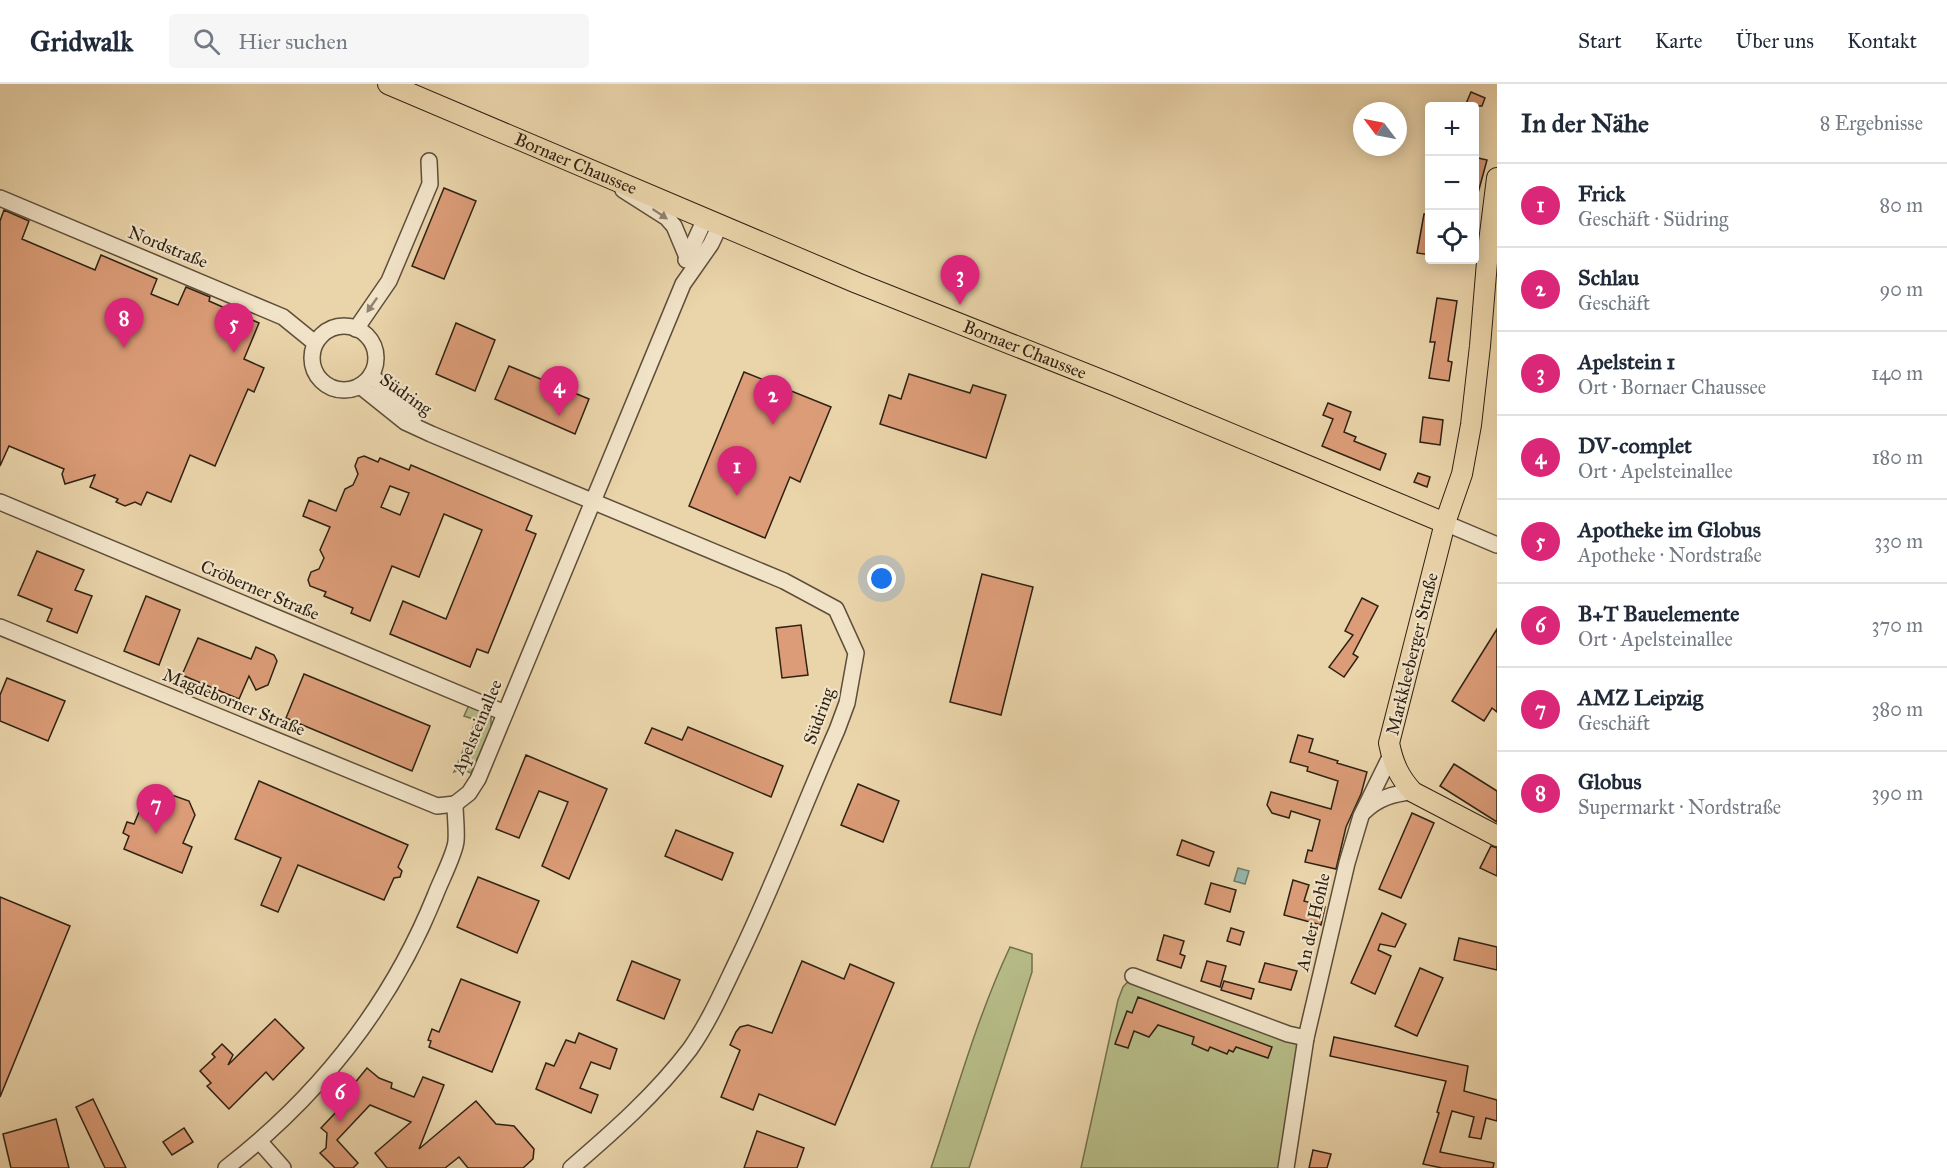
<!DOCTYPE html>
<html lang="de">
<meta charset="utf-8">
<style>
body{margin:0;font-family:"IM FELL Great Primer",serif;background:#f6f6f7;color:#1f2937}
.controls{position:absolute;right:18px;top:18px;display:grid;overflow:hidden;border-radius:6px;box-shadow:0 3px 15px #0003}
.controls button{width:54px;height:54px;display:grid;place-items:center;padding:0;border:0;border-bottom:2px solid #e0e1e3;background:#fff;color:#1f2937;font:30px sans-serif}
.compass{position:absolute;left:1353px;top:18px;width:54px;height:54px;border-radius:50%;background:#fff;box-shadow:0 3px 15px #0003;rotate:302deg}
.you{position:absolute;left:882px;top:495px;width:21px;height:21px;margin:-15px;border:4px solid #fff;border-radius:50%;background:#1a73e8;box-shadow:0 0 0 9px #1a73e833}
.badge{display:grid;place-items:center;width:39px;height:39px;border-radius:50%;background:#db2777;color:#fff;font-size:20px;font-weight:700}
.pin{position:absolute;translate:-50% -50px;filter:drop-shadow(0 2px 3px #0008)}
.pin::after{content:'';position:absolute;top:32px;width:21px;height:18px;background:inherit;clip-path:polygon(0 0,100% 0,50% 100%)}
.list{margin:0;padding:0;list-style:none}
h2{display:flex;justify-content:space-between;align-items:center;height:78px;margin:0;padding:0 24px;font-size:26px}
h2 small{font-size:20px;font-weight:400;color:#747a83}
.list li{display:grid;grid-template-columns:39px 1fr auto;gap:18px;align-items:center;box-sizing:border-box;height:84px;padding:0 24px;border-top:2px solid #e0e1e3}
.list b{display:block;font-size:22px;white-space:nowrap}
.list p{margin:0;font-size:20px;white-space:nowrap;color:#747a83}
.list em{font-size:20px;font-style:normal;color:#747a83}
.icon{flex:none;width:33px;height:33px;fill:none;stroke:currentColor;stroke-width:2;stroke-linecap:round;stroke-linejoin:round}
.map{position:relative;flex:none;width:1497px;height:1084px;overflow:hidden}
header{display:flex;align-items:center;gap:36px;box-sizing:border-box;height:84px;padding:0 30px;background:#fff;border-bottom:2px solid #e0e1e3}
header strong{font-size:28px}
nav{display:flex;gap:33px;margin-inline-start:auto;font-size:21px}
.search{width:420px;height:54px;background:#f6f6f7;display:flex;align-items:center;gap:15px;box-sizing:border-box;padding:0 21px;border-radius:6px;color:#747a83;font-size:22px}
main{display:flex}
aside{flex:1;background:#fff}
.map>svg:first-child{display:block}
.green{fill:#b7bd88;stroke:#73704e;stroke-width:1.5}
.water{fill:#98b8ac;stroke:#6e7c6f;stroke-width:1.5}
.building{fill:#db9c77;stroke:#2f2214;stroke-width:1.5;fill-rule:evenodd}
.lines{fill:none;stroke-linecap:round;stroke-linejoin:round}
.minor-casing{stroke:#5e4e3a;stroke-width:18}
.major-casing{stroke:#2f2214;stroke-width:22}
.minor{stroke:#f1e3c8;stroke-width:15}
.major{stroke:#ead4aa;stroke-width:20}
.oneway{fill:#90826e}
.labels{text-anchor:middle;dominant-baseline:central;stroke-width:4.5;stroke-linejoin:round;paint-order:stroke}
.street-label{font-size:18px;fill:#2f2214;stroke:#f1e3c8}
</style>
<header>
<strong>Gridwalk</strong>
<div class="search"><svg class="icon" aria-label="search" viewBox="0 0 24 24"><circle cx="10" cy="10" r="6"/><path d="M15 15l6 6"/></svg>Hier suchen</div>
<nav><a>Start</a><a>Karte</a><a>Über uns</a><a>Kontakt</a></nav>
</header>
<main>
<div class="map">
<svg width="1497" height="1084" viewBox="0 0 1497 1084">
<rect width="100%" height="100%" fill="#ead4aa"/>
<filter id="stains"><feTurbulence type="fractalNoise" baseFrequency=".00333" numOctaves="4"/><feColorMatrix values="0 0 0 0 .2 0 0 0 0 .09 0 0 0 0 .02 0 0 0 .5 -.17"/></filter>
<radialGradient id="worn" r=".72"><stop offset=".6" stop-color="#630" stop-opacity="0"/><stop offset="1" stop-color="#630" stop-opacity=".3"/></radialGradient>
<g class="green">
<polygon points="469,621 488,629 491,633 491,643 471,689 462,685 454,688 476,636 464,632"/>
<path d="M1010 863 1032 870V888L969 1084H931C956 1010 977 933 1010 863Z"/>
<polygon points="1133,892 1306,954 1286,1084 1081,1084 1118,916 1123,903"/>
</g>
<polygon class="water" points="1238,784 1249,787 1245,800 1234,797"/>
<g class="building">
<polygon points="1471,8 1485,14 1482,22 1465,22"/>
<polygon points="1474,73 1487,76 1478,109 1474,108"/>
<polygon points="444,104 476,117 444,195 412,182"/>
<polygon points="4,126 29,137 22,155 95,186 101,171 157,195 151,210 178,221 186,203 210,213 209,217 259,239 244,275 264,284 254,308 248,305 215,382 190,371 171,418 147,408 141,421 135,418 125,422 116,418 118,415 90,403 95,391 65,400 62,390 64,385 9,362 0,382 0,137"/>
<polygon points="1424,130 1430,130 1430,171 1417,169"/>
<polygon points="1437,214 1457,217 1448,277 1452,278 1449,297 1429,294 1435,258 1430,258"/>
<polygon points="456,239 495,256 475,307 436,290"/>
<polygon points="509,282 589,315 575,350 495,315"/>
<polygon points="744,288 831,323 800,398 790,393 765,454 689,422"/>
<polygon points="909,290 970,309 973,301 1006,311 986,374 880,340 889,311 901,315"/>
<polygon points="1328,319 1351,328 1344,348 1356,353 1354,357 1386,370 1380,386 1322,362 1333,335 1323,331"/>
<polygon points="1423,333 1443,336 1440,361 1420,358"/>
<path d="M364 372 378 378 380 374 409 386 411 381 532 432 526 446 536 450 488 569 477 565 470 583 390 550 403 517 446 535 482 446 444 430 419 493 392 482 370 537 351 529 353 524 324 512 326 508 310 502 308 496 311 488 319 485 324 474 320 466 330 443 303 432 309 416 336 427 345 405 353 401 358 390 355 382 358 374ZM390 402 409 409 400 431 381 423Z"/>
<polygon points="1418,389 1430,393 1427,403 1414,398"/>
<polygon points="37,467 84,486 75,506 92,512 77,549 47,537 52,525 18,511"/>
<polygon points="982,490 1033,503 1001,631 950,618"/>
<polygon points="146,512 180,526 159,581 124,567"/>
<polygon points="1362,514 1378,522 1353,570 1358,573 1344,593 1329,583 1353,551 1345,547"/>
<polygon points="801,541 808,591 782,594 776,544"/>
<polygon points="1497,545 1497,628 1492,624 1484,637 1452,617"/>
<polygon points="198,554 251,575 256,563 274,571 277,577 268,601 256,606 249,592 239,615 182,591"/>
<polygon points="304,590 430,642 412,687 286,634"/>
<polygon points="7,594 65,617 48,657 0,637 0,611"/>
<polygon points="688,643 783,682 771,713 645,659 652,644 682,656"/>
<polygon points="1298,651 1313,655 1309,668 1338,677 1337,679 1367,688 1361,710 1346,743 1336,785 1305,778 1308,766 1312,767 1320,736 1291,727 1289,734 1272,729 1267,721 1271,708 1331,725 1338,697 1307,687 1308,683 1290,678"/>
<polygon points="526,671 607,705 569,795 542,782 568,718 539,707 519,754 496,745"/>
<polygon points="1454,680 1497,707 1497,738 1440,702"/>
<polygon points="259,697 408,761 398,783 402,787 400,793 394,794 384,816 298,781 278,828 261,821 281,774 235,755"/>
<polygon points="858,700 899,717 883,758 841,741"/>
<polygon points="169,710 189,717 195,731 183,759 192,763 182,789 124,765 129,752 123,749 127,738 134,740 142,721 151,724 155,715"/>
<polygon points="1412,729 1434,739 1401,814 1379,805"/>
<polygon points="676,746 733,769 722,796 665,772"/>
<polygon points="1182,756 1214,768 1209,782 1177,771"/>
<polygon points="1491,762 1497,764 1497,792 1480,784"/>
<polygon points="478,793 539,817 517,869 457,843"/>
<polygon points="1293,796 1309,801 1304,817 1325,823 1321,841 1284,831"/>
<polygon points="1211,799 1236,806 1230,828 1205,820"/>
<polygon points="0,813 70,842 0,1013"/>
<polygon points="1382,829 1406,840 1395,863 1380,860 1378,866 1391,872 1375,910 1351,899"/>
<polygon points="1231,844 1244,848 1240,861 1227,857"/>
<polygon points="1164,851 1184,857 1180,870 1185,872 1181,884 1157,876"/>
<polygon points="1459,854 1497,863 1497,886 1454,876"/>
<polygon points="632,877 680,896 664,935 617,916"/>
<polygon points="802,877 844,895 850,880 894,899 835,1041 759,1010 753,1026 721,1013 740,966 730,961 736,948 740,943 748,941 772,949"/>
<polygon points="1207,877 1226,882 1220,903 1201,897"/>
<polygon points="1265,879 1297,887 1291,906 1259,898"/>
<polygon points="1420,884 1443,894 1417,952 1395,942"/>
<polygon points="461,895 520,918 492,988 429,963 431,957 428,956 432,945 439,948"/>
<polygon points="1224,897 1254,905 1251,915 1221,906"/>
<polygon points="1138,913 1272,963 1268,974 1236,963 1233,968 1229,966 1227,970 1210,963 1208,967 1192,960 1194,953 1158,941 1149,953 1134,947 1128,964 1115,960 1127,927 1132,929"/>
<polygon points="275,935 304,964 273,996 266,988 229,1025 207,1002 211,999 200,987 215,973 212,970 222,960 233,971 228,981"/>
<polygon points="579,949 617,965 610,985 591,978 580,1004 598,1011 591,1029 536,1005 546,979 554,982 566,956 575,959"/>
<polygon points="1334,953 1468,982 1464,1007 1497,1016 1497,1037 1486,1034 1481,1055 1469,1053 1474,1033 1452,1027 1440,1068 1494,1079 1493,1084 1442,1084 1423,1080 1439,1029 1437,1028 1446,997 1330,972"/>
<polygon points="367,984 379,994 392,999 391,1004 414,1013 423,993 444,1001 419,1065 476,1017 496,1040 514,1042 534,1065 533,1075 523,1084 468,1084 459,1073 445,1084 387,1084 375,1069 411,1038 370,1021 337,1056 358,1079 353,1084 335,1084 320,1069 326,1064 327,1049 321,1044 355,1008 349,1006"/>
<polygon points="93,1015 126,1084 105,1084 76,1023"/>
<polygon points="56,1035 69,1084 11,1084 3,1050"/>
<polygon points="184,1044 193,1058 172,1071 163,1058"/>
<polygon points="757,1047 804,1064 797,1084 744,1084"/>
<polygon points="1313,1066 1331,1070 1327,1084 1309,1084"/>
</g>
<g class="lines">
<defs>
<g id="minor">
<polyline points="623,106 667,134 674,142 687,173"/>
<polyline points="0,114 283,233 315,259"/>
<polyline points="686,176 705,135"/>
<circle cx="344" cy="274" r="32"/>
<polyline points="356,245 389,197 430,100 429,77"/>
<polyline points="371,291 414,333"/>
<path d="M360 302 405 338 431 350 784 497 836 525 856 569 847 619 837 646C803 723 774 801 737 877 723 906 709 938 690 965 656 1010 614 1047 571 1084"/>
<polyline points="0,418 505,629"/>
<polyline points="1445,439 1497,461"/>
<polyline points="0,543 437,722 455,720"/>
<polyline points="455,720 469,709 478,695 683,200 711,160 720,141"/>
<path d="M1365 727C1377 715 1395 709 1413 708"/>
<polyline points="1133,892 1288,950 1306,954"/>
<polyline points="260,1058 283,1084"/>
<path d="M226 1084C320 1011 390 923 435 812 440 798 455 770 456 757 457 745 455 732 455 720"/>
<polyline points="1286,1084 1306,954 1347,779 1361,732 1391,671"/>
</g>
<g id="major">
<path id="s1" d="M388 0 857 199 1114 301 1445 439"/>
<path d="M1497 94 1488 166 1480 262 1471 341 1462 390 1445 439 1389 659C1393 679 1399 693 1413 708L1497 752"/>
</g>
</defs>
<use href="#minor" class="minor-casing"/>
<use href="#major" class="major-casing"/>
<use href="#minor" class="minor"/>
<use href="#major" class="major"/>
</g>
<defs><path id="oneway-solid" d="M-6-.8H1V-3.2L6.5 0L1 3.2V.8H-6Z" transform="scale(1.5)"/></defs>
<g class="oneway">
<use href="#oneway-solid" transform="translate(660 130) rotate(34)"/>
<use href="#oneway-solid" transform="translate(372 221) rotate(125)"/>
</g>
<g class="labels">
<g class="street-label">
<text stroke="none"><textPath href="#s1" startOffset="204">Bornaer Chaussee</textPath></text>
<text transform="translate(168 163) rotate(22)">Nordstraße</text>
<text stroke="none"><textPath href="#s1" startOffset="690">Bornaer Chaussee</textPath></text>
<text transform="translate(406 310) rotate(35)">Südring</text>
<text transform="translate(260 506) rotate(23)">Cröberner Straße</text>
<text transform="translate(1412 570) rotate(-76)">Markkleeberger Straße</text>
<text transform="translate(234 618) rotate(22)">Magdeborner Straße</text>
<text transform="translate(819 632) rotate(-70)">Südring</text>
<text transform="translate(477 643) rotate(-67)">Apelsteinallee</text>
<text transform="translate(1313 838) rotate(-77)">An der Hohle</text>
</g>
</g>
<rect width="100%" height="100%" filter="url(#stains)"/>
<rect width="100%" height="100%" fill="url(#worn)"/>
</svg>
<div class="controls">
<button>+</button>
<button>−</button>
<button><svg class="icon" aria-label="locate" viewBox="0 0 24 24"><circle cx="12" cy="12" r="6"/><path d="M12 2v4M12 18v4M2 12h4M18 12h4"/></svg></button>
</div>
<svg class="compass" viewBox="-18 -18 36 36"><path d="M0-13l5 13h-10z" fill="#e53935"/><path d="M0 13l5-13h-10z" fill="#747a83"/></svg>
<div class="you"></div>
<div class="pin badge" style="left:737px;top:412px">1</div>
<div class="pin badge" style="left:773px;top:341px">2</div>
<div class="pin badge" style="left:960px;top:221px">3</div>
<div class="pin badge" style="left:559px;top:332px">4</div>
<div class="pin badge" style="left:234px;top:269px">5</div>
<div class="pin badge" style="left:340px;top:1038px">6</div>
<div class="pin badge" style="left:156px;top:750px">7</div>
<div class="pin badge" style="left:124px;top:264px">8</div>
</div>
<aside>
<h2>In der Nähe<small>8 Ergebnisse</small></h2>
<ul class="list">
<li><span class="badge">1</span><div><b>Frick</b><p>Geschäft · Südring</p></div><em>80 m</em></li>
<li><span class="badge">2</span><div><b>Schlau</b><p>Geschäft</p></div><em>90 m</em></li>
<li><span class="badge">3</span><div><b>Apelstein 1</b><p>Ort · Bornaer Chaussee</p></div><em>140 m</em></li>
<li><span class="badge">4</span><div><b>DV-complet</b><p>Ort · Apelsteinallee</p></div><em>180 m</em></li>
<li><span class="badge">5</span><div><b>Apotheke im Globus</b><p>Apotheke · Nordstraße</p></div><em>330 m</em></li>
<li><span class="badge">6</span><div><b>B+T Bauelemente</b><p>Ort · Apelsteinallee</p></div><em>370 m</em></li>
<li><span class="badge">7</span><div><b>AMZ Leipzig</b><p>Geschäft</p></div><em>380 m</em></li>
<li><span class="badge">8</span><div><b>Globus</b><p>Supermarkt · Nordstraße</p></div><em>390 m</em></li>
</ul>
</aside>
</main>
